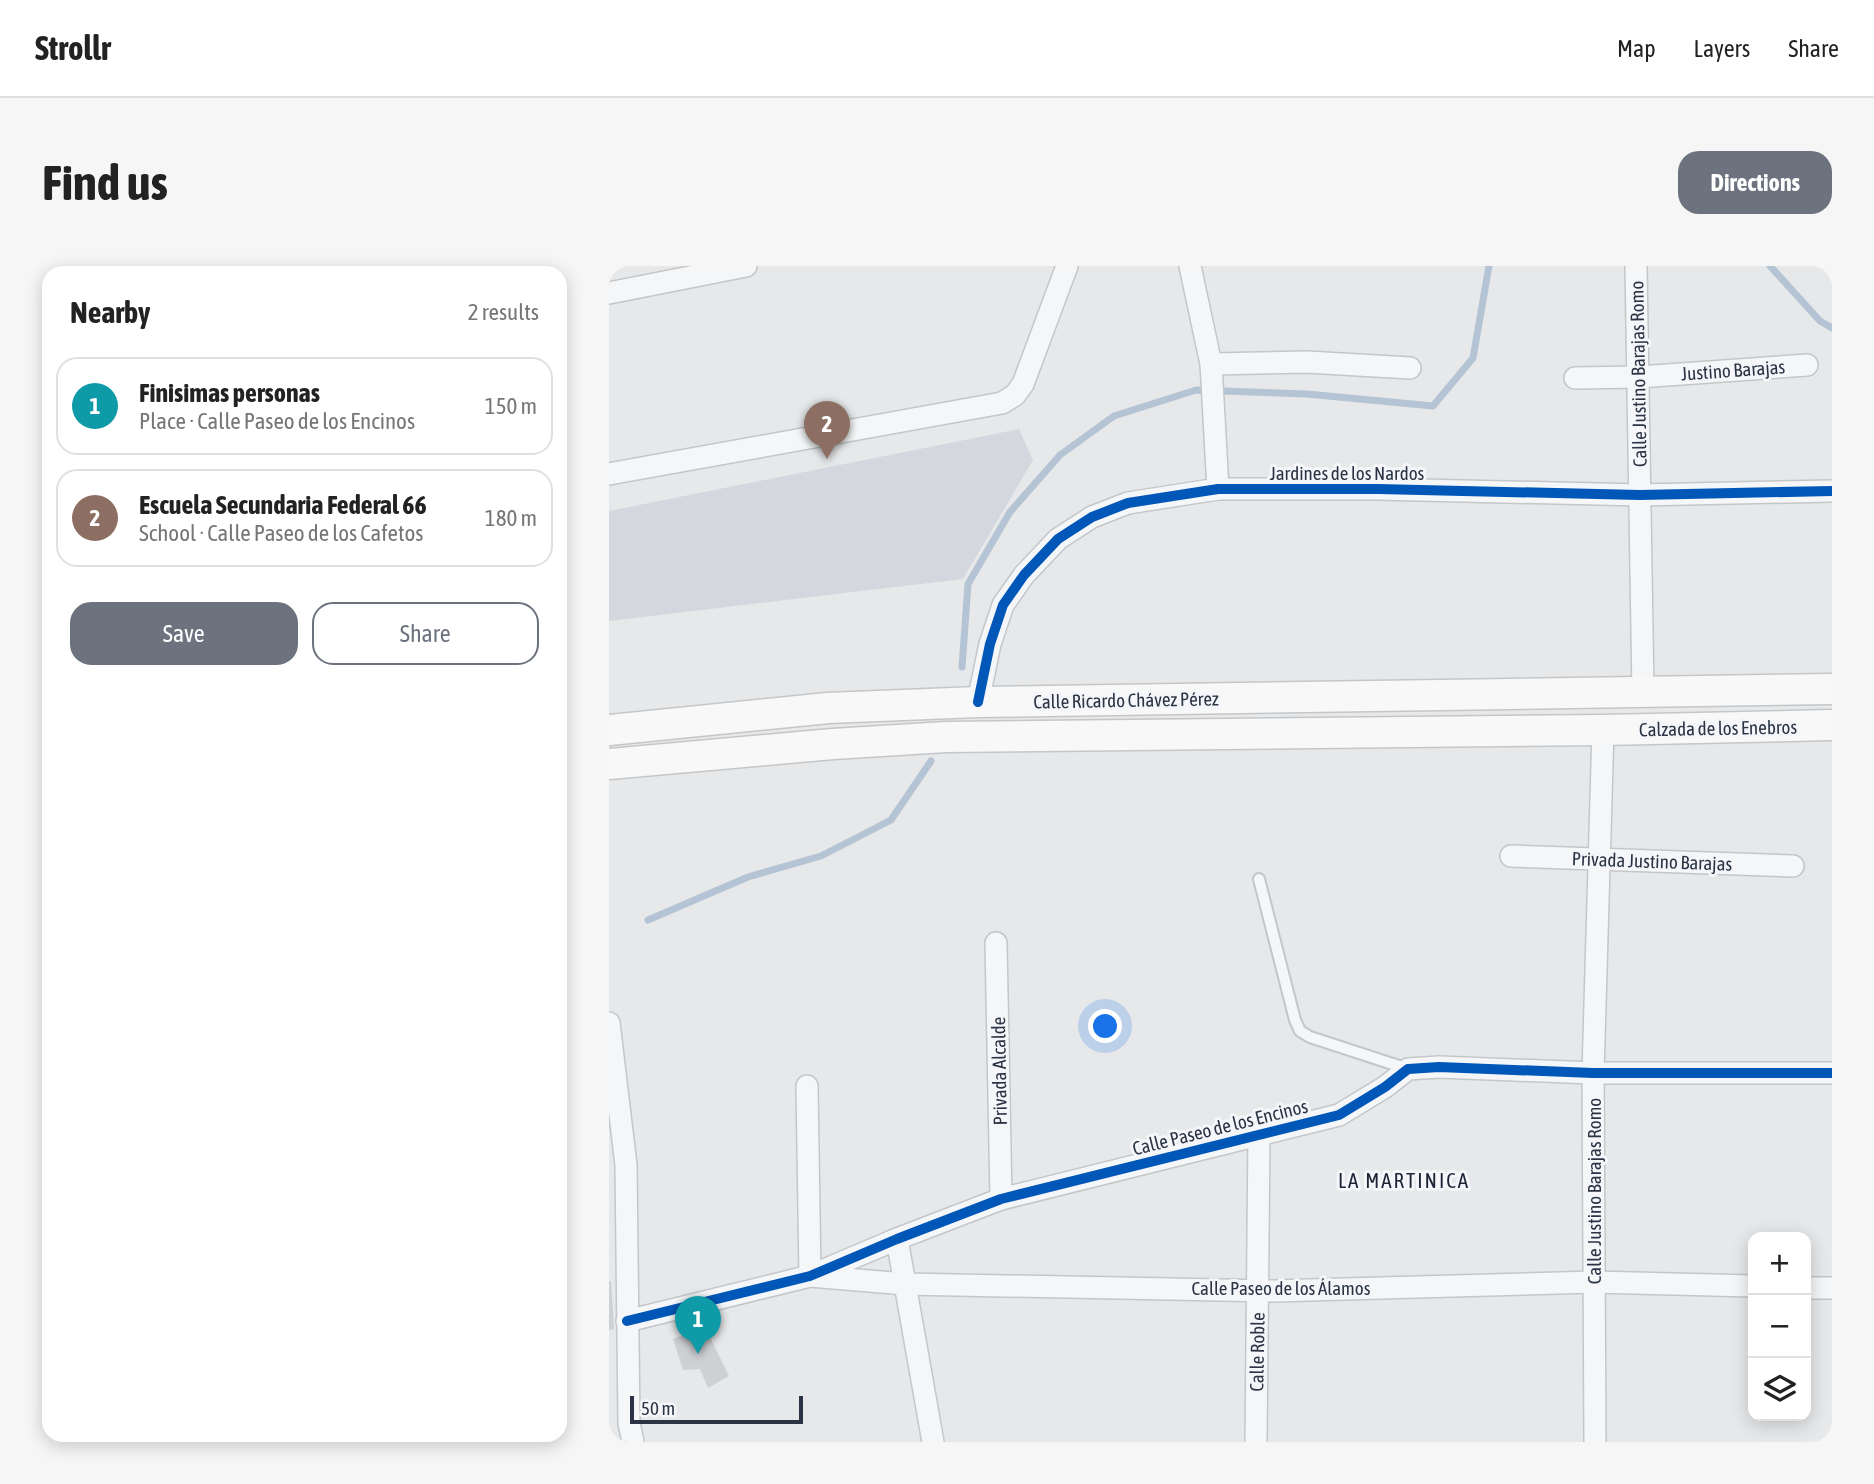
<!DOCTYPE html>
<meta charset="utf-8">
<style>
body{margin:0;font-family:"Asap Condensed",sans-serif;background:#f6f6f6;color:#222}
.controls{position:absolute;right:21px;bottom:21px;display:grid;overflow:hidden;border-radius:14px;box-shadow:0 4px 18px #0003}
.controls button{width:63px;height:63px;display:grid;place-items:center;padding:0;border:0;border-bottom:2px solid #e0e0e0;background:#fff;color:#222;font:35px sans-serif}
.scale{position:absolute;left:21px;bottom:18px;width:173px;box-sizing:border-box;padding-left:7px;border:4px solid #2b3445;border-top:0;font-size:19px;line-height:24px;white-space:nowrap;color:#2b3445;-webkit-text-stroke:5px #f4f6f9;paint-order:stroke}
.you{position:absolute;left:497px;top:761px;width:24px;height:24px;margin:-18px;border:5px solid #fff;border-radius:50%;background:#1a73e8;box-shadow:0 0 0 10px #1a73e833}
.badge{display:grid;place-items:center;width:46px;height:46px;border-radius:50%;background:#6c737f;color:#fff;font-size:23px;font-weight:700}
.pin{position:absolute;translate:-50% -58px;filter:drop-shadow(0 2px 4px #0008)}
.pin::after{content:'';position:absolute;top:37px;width:24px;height:21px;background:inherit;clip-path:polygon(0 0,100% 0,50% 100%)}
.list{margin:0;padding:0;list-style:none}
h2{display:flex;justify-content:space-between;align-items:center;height:91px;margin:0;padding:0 28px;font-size:30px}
h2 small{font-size:23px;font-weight:400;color:#767676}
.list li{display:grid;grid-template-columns:46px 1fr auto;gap:21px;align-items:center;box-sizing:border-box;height:98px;margin:0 14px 14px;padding:0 14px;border:2px solid #e0e0e0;border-radius:21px}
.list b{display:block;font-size:26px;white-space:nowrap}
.list p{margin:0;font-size:23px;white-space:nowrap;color:#767676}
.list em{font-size:23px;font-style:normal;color:#767676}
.actions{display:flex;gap:14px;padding:21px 28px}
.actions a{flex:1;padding:16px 0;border:2px solid #6c737f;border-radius:21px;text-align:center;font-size:24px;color:#6c737f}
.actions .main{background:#6c737f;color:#fff}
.icon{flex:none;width:38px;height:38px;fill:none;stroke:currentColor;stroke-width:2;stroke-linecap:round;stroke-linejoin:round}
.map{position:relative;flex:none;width:1223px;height:1176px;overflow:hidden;border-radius:21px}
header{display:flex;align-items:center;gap:42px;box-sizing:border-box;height:98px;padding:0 35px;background:#fff;border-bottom:2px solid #e0e0e0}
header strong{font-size:33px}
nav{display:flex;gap:38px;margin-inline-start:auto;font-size:24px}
.intro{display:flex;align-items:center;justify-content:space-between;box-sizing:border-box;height:168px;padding:0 42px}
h1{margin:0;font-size:49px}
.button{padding:18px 32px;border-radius:21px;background:#6c737f;color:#fff;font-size:24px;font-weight:700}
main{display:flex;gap:42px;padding:0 42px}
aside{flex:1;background:#fff;border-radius:21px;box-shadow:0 4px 18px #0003}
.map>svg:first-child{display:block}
.built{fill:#d4d7dd}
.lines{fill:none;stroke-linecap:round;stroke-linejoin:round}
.stream{stroke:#b4c4d5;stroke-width:7}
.building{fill:#ced0d3}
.service-casing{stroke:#c4c6c8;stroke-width:14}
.minor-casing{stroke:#c4c6c8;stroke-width:24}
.secondary-casing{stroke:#c4c6c8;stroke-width:33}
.service{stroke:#f5f6f7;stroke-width:10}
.minor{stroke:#f5f6f7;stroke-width:21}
.secondary{stroke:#f8f8f8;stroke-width:30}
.cycleway-casing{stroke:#f4f6f9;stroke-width:15}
.cycleway{stroke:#0057b8;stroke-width:10}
.labels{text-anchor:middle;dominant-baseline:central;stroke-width:6;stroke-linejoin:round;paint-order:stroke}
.street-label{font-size:19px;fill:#2b3445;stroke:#f4f6f9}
.neighbourhood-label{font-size:21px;letter-spacing:2px;fill:#1d2536;stroke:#f4f6f9}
</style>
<header>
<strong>Strollr</strong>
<nav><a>Map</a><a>Layers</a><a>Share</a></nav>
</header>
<div class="intro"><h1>Find us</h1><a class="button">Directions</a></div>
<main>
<aside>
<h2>Nearby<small>2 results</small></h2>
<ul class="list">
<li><span class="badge" style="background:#0f9aa8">1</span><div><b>Finisimas personas</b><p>Place · Calle Paseo de los Encinos</p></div><em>150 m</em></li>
<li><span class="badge" style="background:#8d6e63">2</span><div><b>Escuela Secundaria Federal 66</b><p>School · Calle Paseo de los Cafetos</p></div><em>180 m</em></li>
</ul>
<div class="actions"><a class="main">Save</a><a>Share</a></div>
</aside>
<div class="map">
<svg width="1223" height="1176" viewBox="0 0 1223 1176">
<rect width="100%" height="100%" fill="#e6e8ea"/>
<polygon class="built" points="410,163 424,194 354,313 0,355 0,245"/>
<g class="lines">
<g class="stream">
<polyline points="1161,0 1211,55 1223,62"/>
<polyline points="353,401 359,318 401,246 451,189 505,150 587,124 698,128 824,140 864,92 880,0"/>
<polyline points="39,654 139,611 212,590 282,554 322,495"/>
</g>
</g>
<g class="building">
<polygon points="0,1015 2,1015 5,1063 0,1064"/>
<polygon points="96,1061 120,1110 99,1122 91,1103 74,1104 64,1073"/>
</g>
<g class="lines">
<defs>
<polyline id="service" points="650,613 686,754 691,765 701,771 799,803"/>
<g id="minor">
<polyline points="581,0 602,98 609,223"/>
<polyline points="1027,0 1034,427"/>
<polyline points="0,27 137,0"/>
<polyline points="602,98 698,96 801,102"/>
<polyline points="966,112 1030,111 1198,99"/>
<polyline points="0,208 393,137 406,129 414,118 458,0"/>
<polyline points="369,436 381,378 394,339 415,309 449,273 483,251 519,237 609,223 769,223 1031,229 1223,225"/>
<polyline points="902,590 1184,600"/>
<polyline points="387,677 392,933"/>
<polyline points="0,757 17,899 20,1157 24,1176"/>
<polyline points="198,820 201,1010 296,1018 664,1025 985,1016 1144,1020"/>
<polyline points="288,973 324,1176"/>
<polyline points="1197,1022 1223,1022"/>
<polyline points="18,1055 201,1010 288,973 392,933 730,849 776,821 799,803 830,801 984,807 1223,807"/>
<polyline points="647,1176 650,869"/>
<polyline points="986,1176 984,807 994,464"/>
</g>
<g id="secondary">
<polyline points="0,464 219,442 369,436 1223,423"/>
<polyline points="0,498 224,478 337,471 994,464 1223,459"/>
</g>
</defs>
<use href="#service" class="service-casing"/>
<use href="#minor" class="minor-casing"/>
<use href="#secondary" class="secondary-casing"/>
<use href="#service" class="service"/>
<use href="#minor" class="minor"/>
<use href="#secondary" class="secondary"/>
<defs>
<g id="cycleway">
<polyline points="369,436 381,378 394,339 415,309 449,273 483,251 519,237 609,223 769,223 1031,229 1223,225"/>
<polyline points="18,1055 201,1010 288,973 392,933 730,849 776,821 799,803 830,801 984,807 1223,807"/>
</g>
</defs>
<use href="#cycleway" class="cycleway-casing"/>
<use href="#cycleway" class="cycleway"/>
</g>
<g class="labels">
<g class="street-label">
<text transform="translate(1124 104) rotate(-4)">Justino Barajas</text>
<text transform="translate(1029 108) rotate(-91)">Calle Justino Barajas Romo</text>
<text x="738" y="207">Jardines de los Nardos</text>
<text transform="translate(517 434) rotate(-1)">Calle Ricardo Chávez Pérez</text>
<text transform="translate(1109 462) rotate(-1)">Calzada de los Enebros</text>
<text transform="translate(1043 595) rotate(2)">Privada Justino Barajas</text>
<text transform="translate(390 805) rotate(-91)">Privada Alcalde</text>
<text transform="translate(611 861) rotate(-14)">Calle Paseo de los Encinos</text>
<text transform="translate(985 925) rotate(-90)">Calle Justino Barajas Romo</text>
<text x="672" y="1022">Calle Paseo de los Álamos</text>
<text transform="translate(648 1086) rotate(-89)">Calle Roble</text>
</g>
<g class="neighbourhood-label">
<text x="795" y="914">LA MARTINICA</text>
</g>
</g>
</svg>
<div class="controls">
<button>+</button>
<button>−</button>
<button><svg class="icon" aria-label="layers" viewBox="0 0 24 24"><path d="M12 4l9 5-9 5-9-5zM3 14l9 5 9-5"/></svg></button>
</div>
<div class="scale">50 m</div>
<div class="you"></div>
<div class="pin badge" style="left:89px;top:1088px;background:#0f9aa8">1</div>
<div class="pin badge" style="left:218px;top:193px;background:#8d6e63">2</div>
</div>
</main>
